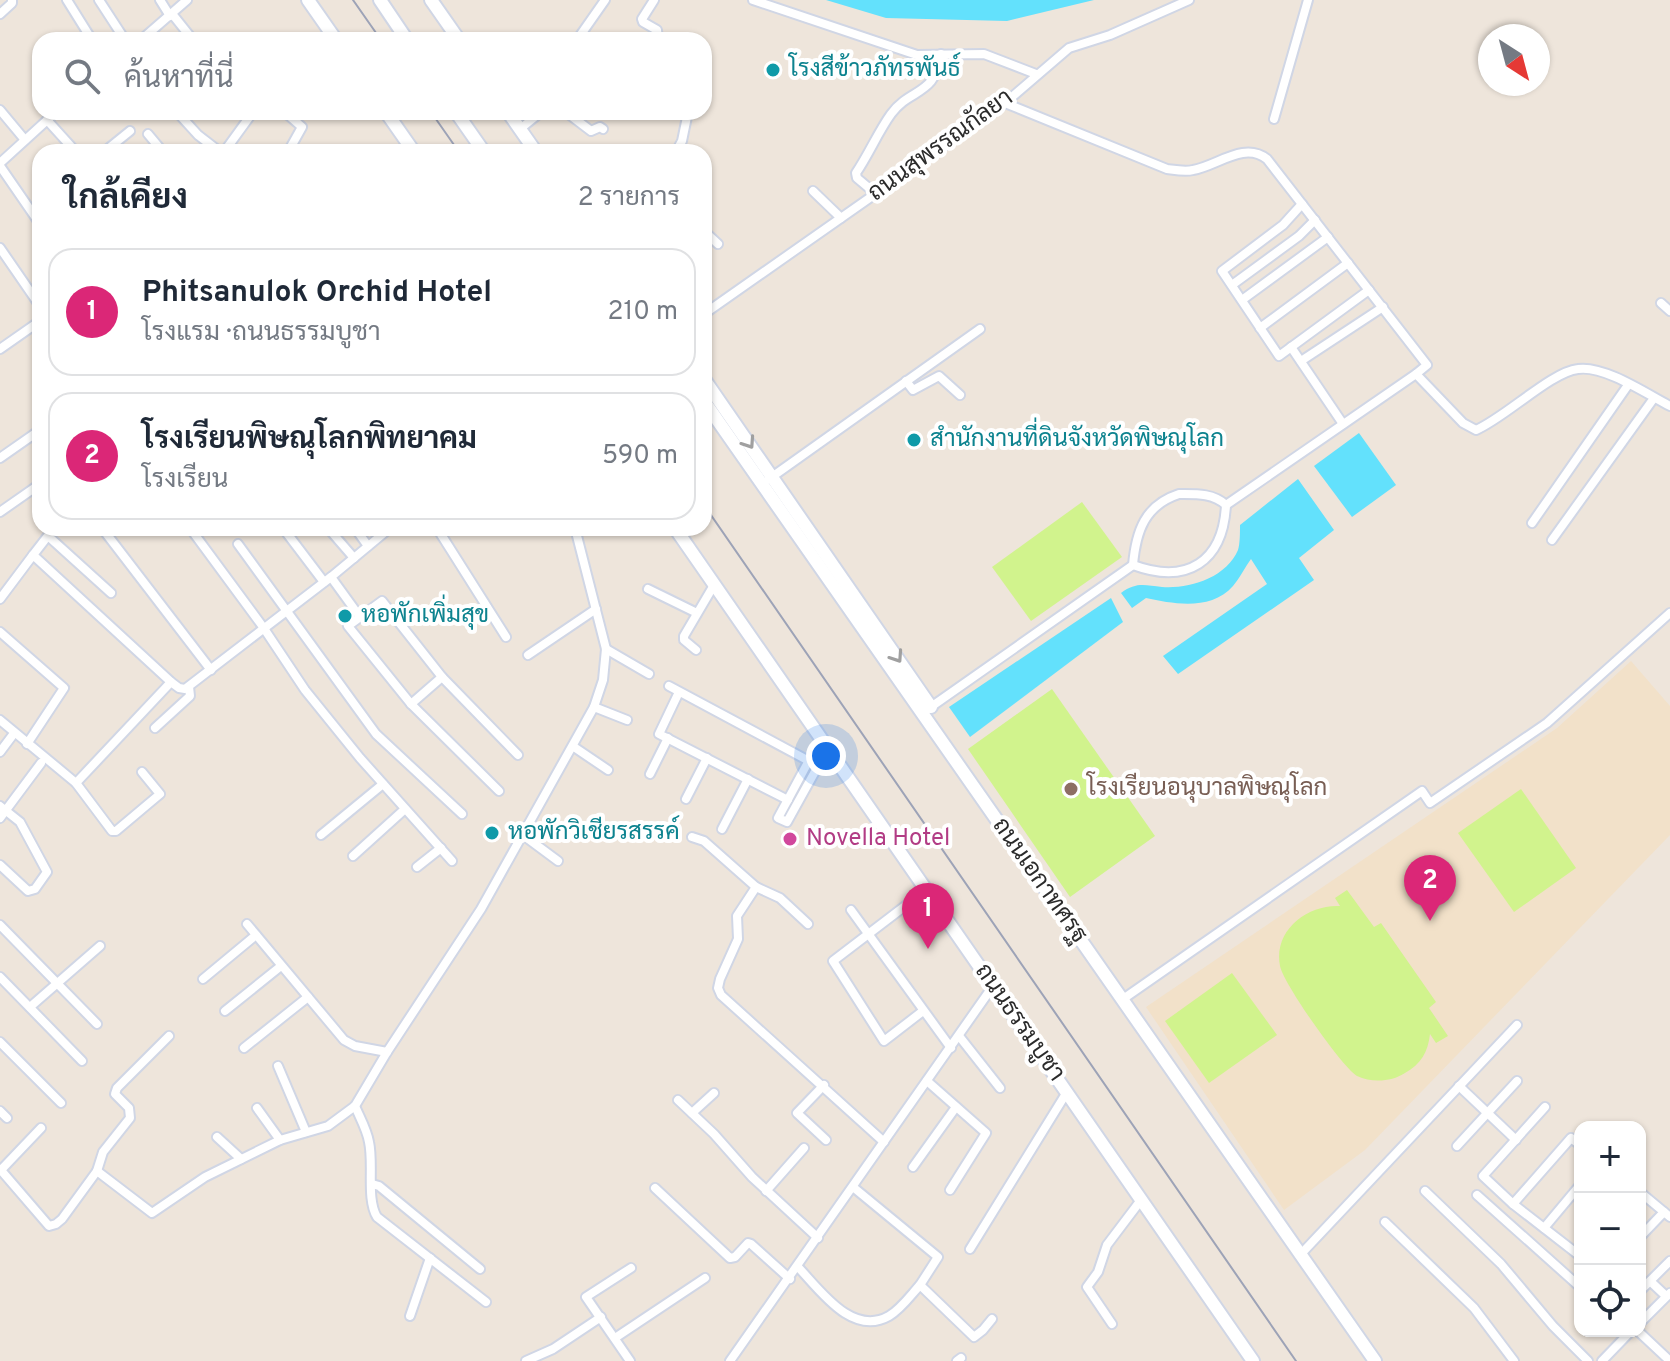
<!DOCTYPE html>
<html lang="th">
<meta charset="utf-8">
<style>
body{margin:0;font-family:Overpass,Sarabun,sans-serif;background:#f6f6f7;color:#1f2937}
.controls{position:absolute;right:24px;bottom:24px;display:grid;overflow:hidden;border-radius:16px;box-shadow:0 2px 6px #0004}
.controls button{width:72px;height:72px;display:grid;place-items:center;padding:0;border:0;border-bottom:2px solid #e0e1e3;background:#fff;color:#1f2937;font:40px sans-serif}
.compass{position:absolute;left:1478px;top:24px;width:72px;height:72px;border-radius:50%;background:#fff;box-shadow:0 2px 6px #0004;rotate:144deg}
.you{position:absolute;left:826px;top:756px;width:28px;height:28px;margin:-20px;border:6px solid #fff;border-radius:50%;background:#1a73e8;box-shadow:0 0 0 12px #1a73e833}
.badge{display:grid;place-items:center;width:52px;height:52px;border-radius:50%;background:#db2777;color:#fff;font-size:26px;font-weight:700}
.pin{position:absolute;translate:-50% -66px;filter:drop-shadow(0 2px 4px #0008)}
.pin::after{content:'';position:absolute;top:42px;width:28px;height:24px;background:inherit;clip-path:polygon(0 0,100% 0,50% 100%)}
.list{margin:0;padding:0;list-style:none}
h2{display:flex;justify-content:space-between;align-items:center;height:104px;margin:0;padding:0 32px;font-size:34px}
h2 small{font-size:26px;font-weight:400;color:#747a83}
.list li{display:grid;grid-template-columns:52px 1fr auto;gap:24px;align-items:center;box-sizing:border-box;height:128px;margin:0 16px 16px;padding:0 16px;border:2px solid #e0e1e3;border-radius:24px}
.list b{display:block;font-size:30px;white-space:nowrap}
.list p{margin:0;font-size:26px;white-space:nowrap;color:#747a83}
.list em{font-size:26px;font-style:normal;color:#747a83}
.icon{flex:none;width:44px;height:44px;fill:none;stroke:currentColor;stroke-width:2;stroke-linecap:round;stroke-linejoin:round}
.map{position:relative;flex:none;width:1670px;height:1361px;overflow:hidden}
.search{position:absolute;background:#fff;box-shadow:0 2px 6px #0004;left:32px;top:32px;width:680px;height:88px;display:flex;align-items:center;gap:20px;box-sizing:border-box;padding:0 28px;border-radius:24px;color:#747a83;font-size:30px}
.panel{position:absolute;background:#fff;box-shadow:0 2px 6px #0004;left:32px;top:144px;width:680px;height:392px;border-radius:24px}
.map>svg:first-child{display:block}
.education{fill:#f2e1c9}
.pitch{fill:#d1f38d}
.water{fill:#63e1fc}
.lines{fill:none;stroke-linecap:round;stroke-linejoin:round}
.street-casing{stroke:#d0d6e5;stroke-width:12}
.secondary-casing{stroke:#d0d6e5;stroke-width:16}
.street{stroke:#fff;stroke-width:8}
.secondary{stroke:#fff;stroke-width:12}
.rail{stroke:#9da3b7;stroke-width:2}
.oneway{stroke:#a0a0a0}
.culture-dot{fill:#0f9aa8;stroke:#fff;stroke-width:3}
.education-dot{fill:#8d6e63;stroke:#fff;stroke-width:3}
.hotel-dot{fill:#d1479c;stroke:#fff;stroke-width:3}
.labels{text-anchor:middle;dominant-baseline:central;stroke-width:8;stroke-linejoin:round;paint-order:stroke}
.culture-label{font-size:24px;fill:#0d838f;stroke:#fff;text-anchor:start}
.street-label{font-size:24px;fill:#2b2b2b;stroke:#fff}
.education-label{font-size:24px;fill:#785e54;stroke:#fff;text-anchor:start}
.hotel-label{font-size:24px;fill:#b23c85;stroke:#fff;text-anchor:start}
</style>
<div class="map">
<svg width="1670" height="1361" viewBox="0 0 1670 1361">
<rect width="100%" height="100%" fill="#eee5db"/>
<polygon class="education" points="1631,661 1670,706 1670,835 1365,1150 1284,1210 1146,1007 1557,728"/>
<g class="pitch">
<polygon points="1082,502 1122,557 1031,621 992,567"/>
<polygon points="1052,689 1155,836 1070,897 968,749"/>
<polygon points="1521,789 1576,868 1514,912 1458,833"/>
<path d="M1347 890 1374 927 1381 923 1436 1002 1429 1008 1448 1036 1436 1043 1430 1034C1428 1052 1421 1064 1405 1073 1391 1082 1372 1083 1357 1076 1342 1067 1283 983 1280 966 1273 930 1308 904 1340 906L1335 898Z"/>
<polygon points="1232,973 1277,1035 1209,1083 1165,1021"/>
</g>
<g class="water">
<polygon points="826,0 1094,0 1007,21 886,18"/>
<polygon points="1359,433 1396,485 1352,517 1314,466"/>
<path d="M1298 479 1334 530 1299 558 1314 580 1178 674 1163 656 1267 584 1251 559C1245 567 1240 578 1233 586 1211 611 1174 604 1146 598L1132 608 1121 593C1136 582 1144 585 1162 587 1189 589 1226 578 1238 550 1240 544 1240 533 1240 525Z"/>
<polygon points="1111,598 1123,622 970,737 949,707"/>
</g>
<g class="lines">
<defs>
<g id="street">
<polyline points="67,0 92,40"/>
<polyline points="99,0 125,40"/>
<polyline points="160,0 170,16"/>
<polyline points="654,0 642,19 643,22 657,30 658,40"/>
<polyline points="753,0 917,55 984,54 1036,74"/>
<polyline points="0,14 12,3 12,0"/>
<polyline points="173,15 193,40"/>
<polyline points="141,40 187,0"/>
<polyline points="577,40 605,0"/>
<path d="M1005 103 1167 169C1175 170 1185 172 1193 170 1217 166 1244 141 1267 159L1427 365 1416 374"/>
<polyline points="0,110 25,140"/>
<polyline points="177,112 198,135 220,152"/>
<polyline points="566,112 591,131 600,127 603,129"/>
<polyline points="287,114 302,127 288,152"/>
<polyline points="1274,119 1308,0"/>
<polyline points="47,120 76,152"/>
<polyline points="520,129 541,112"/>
<polyline points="148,134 163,152"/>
<polyline points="104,152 130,131"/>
<polyline points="224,152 253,112"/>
<polyline points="676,152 682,141 688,112"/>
<polyline points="0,163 56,112"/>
<polyline points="0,166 40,224"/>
<polyline points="813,191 841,218"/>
<path d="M876 194 857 178 856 173C869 154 878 132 891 114 911 87 935 97 941 54"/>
<polyline points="1302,204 1283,225 1222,271 1279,356 1369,290"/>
<polyline points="704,231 718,244"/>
<polyline points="0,248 40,306"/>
<polyline points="1232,285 1299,236 1315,220"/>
<polyline points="1242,300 1328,237"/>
<polyline points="1661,303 1670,311"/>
<polyline points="704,314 1005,103 1069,48 1110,35 1189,0"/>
<polyline points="1260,328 1348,263"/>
<polyline points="1291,347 1343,424"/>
<polyline points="0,349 40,321"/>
<polyline points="1301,361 1383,307"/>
<polyline points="906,381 913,390 939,376 960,395"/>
<polyline points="0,458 40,430"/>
<polyline points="769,479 980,329"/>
<path d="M1179 494C1196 494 1213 493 1226 505 1223 562 1187 585 1133 565 1136 531 1145 505 1179 494Z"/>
<path d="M1226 505 1416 374 1463 423 1476 430C1506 417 1551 372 1578 369 1604 365 1647 394 1670 406"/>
<polyline points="0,512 40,484"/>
<polyline points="1532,523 1628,385"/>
<polyline points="102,528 211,670"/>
<polyline points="190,528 263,627 305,690 360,758 452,861"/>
<polyline points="283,528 324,582"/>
<polyline points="328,528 354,558"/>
<polyline points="355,528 368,546"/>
<polyline points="437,528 506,637"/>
<polyline points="48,536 111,593"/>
<polyline points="1552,540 1654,398"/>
<polyline points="238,544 376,734 462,814"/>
<polyline points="33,555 54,528"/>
<polyline points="331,577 360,617"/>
<polyline points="648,589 697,613"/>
<polyline points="0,599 33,555 171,682 179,688 185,689 331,577 390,528"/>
<polyline points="0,632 64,688 27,744"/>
<polyline points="606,649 649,674"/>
<polyline points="696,650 684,640 684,636 714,585"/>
<polyline points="528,655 596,609"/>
<polyline points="669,686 809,761"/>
<polyline points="679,692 659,734 788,800"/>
<polyline points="411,704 442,677"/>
<polyline points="594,707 627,720"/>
<polyline points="928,709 1133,565"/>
<polyline points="0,720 76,783 112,831 116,831 160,794 142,772"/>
<polyline points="155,728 190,696 189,687"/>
<polyline points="821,738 778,818 787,822 828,748"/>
<polyline points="574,747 608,770"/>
<polyline points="0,752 12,736"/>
<polyline points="650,774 668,738"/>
<polyline points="76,783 171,682"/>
<polyline points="499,791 411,704 348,626 382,601 442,677 518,755"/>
<polyline points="686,799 707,758"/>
<polyline points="0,806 20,822 47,872 35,889 28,891 0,865"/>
<polyline points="0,818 41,763"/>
<polyline points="722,829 748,779"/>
<polyline points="321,835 383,784"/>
<polyline points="523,835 558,861"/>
<polyline points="692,837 704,841 756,887 737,916 738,939 720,979 718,988 721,995 884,1142"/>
<polyline points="353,856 405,809"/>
<polyline points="417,867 441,848"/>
<polyline points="756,887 780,898 808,924"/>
<polyline points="851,910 951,1048"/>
<polyline points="247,924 344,1040 355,1046 387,1052"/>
<polyline points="0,925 97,1024"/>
<polyline points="0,977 82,1061"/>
<polyline points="203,979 256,935"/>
<polyline points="1123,999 1422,791 1430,803 1547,723 1670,613"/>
<polyline points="30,1007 100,946"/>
<polyline points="225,1011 281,966"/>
<polyline points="923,1011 884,1041 833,961 926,890"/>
<polyline points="959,1036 1000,1088"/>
<polyline points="0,1042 61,1103"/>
<polyline points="244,1048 308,997"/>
<polyline points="278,1066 306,1132"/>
<polyline points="927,1081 986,1133 950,1190"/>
<polyline points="824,1085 797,1113 826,1140"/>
<polyline points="1459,1086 1516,1140"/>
<polyline points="678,1100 714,1134 752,1177 818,1238"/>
<path d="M355 1106C360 1118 367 1130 369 1142 374 1164 366 1199 377 1217L486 1302"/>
<polyline points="257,1108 280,1140"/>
<polyline points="0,1111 7,1118"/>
<polyline points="692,1113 714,1093"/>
<polyline points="217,1137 241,1159"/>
<polyline points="1580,1145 1571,1138 1513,1204 1580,1256"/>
<polyline points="1457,1146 1517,1081"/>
<polyline points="913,1167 956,1107"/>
<polyline points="0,1169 49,1226 56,1224 62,1219 97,1171 152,1213 205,1177 280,1140 328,1126 355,1106 387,1052 481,909 594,707 603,680 606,649 575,528"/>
<polyline points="1,1170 41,1128"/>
<polyline points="97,1171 103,1152 130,1118 129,1108 115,1094 117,1088 169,1036"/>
<polyline points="372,1184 379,1186 480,1269"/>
<polyline points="853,1187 938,1257 920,1285 974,1337 983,1330 992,1319"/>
<polyline points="655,1188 730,1258 735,1257 748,1243 751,1244 790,1279"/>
<polyline points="766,1191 804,1148"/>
<polyline points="1425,1191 1501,1264 1553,1326 1588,1361"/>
<polyline points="1640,1192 1670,1217"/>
<polyline points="1477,1195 1580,1287"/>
<polyline points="1513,1204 1483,1176 1545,1107"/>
<polyline points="1385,1222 1474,1308 1514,1361"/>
<polyline points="1544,1228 1580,1185"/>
<polyline points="1640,1237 1664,1212"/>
<polyline points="970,1249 1067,1092"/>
<polyline points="1301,1254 1517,1025"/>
<path d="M798 1267C820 1290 852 1337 889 1316 901 1309 910 1296 920 1285"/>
<polyline points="1650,1281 1666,1296"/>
<polyline points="1640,1291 1670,1261"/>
<polyline points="410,1316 430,1258"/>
<polyline points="1640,1323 1670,1293"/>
<polyline points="1112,1324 1087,1287 1098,1272 1107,1245 1141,1200"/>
<polyline points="1638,1331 1670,1361"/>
<polyline points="615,1338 705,1278"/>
<polyline points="526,1361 553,1349 601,1317"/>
<polyline points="630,1361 586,1297 631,1268"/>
<polyline points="730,1361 993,986"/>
<polyline points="957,1361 961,1358"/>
<polyline points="1602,1361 1631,1331"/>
</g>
<g id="secondary">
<polyline points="308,0 336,40"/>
<polyline points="380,0 407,40"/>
<polyline points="431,0 459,40"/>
<polyline points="386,112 414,152"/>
<polyline points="456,112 484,152"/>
<polyline points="508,112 536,152"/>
<polyline points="704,379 931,707"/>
<polyline points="704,401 1375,1361"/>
<polyline points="675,528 1253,1361"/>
</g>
</defs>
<use href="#street" class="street-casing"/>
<use href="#secondary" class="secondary-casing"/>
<use href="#street" class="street"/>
<use href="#secondary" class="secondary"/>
<g class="rail">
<polyline points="353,0 381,40"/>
<polyline points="431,112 459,152"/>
<polyline points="704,505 1296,1361"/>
</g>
</g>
<defs><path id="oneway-chevron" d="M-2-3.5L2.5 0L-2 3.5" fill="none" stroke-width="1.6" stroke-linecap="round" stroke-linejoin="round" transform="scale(2)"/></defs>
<g class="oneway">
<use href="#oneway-chevron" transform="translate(749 443) rotate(56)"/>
<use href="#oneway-chevron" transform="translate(897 657) rotate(56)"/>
</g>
<g class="culture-dot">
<circle cx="773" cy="70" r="8"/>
<circle cx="914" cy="440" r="8"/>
<circle cx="345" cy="616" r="8"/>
<circle cx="492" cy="833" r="8"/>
</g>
<circle class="education-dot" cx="1071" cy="789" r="8"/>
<circle class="hotel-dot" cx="790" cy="839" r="8"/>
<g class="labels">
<g class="culture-label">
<text x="789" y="70">โรงสีข้าวภัทรพันธ์</text>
<text x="930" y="440">สำนักงานที่ดินจังหวัดพิษณุโลก</text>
<text x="361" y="616">หอพักเพิ่มสุข</text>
<text x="508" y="833">หอพักวิเชียรสรรค์</text>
</g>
<g class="street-label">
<text transform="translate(941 146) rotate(-36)">ถนนสุพรรณกัลยา</text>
<text transform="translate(1039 881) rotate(55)">ถนนเอกาทศรฐ</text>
<text transform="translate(1019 1023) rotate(55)">ถนนธรรมบูชา</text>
</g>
<g class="education-label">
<text x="1087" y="789">โรงเรียนอนุบาลพิษณุโลก</text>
</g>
<g class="hotel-label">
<text x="806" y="839">Novella Hotel</text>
</g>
</g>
</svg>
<div class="controls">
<button>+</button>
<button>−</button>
<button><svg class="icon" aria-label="locate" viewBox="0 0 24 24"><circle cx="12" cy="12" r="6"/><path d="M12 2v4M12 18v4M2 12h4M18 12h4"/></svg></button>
</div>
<svg class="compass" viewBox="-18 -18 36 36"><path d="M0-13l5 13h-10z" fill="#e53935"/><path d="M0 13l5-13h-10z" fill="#747a83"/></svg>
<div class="you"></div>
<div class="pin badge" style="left:928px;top:949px">1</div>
<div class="pin badge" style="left:1430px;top:921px">2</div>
<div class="search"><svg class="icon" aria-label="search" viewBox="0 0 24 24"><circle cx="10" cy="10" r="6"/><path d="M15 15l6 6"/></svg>ค้นหาที่นี่</div>
<section class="panel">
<h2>ใกล้เคียง<small>2 รายการ</small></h2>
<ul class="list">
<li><span class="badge">1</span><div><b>Phitsanulok Orchid Hotel</b><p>โรงแรม · ถนนธรรมบูชา</p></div><em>210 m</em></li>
<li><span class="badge">2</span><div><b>โรงเรียนพิษณุโลกพิทยาคม</b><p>โรงเรียน</p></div><em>590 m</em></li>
</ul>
</section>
</div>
